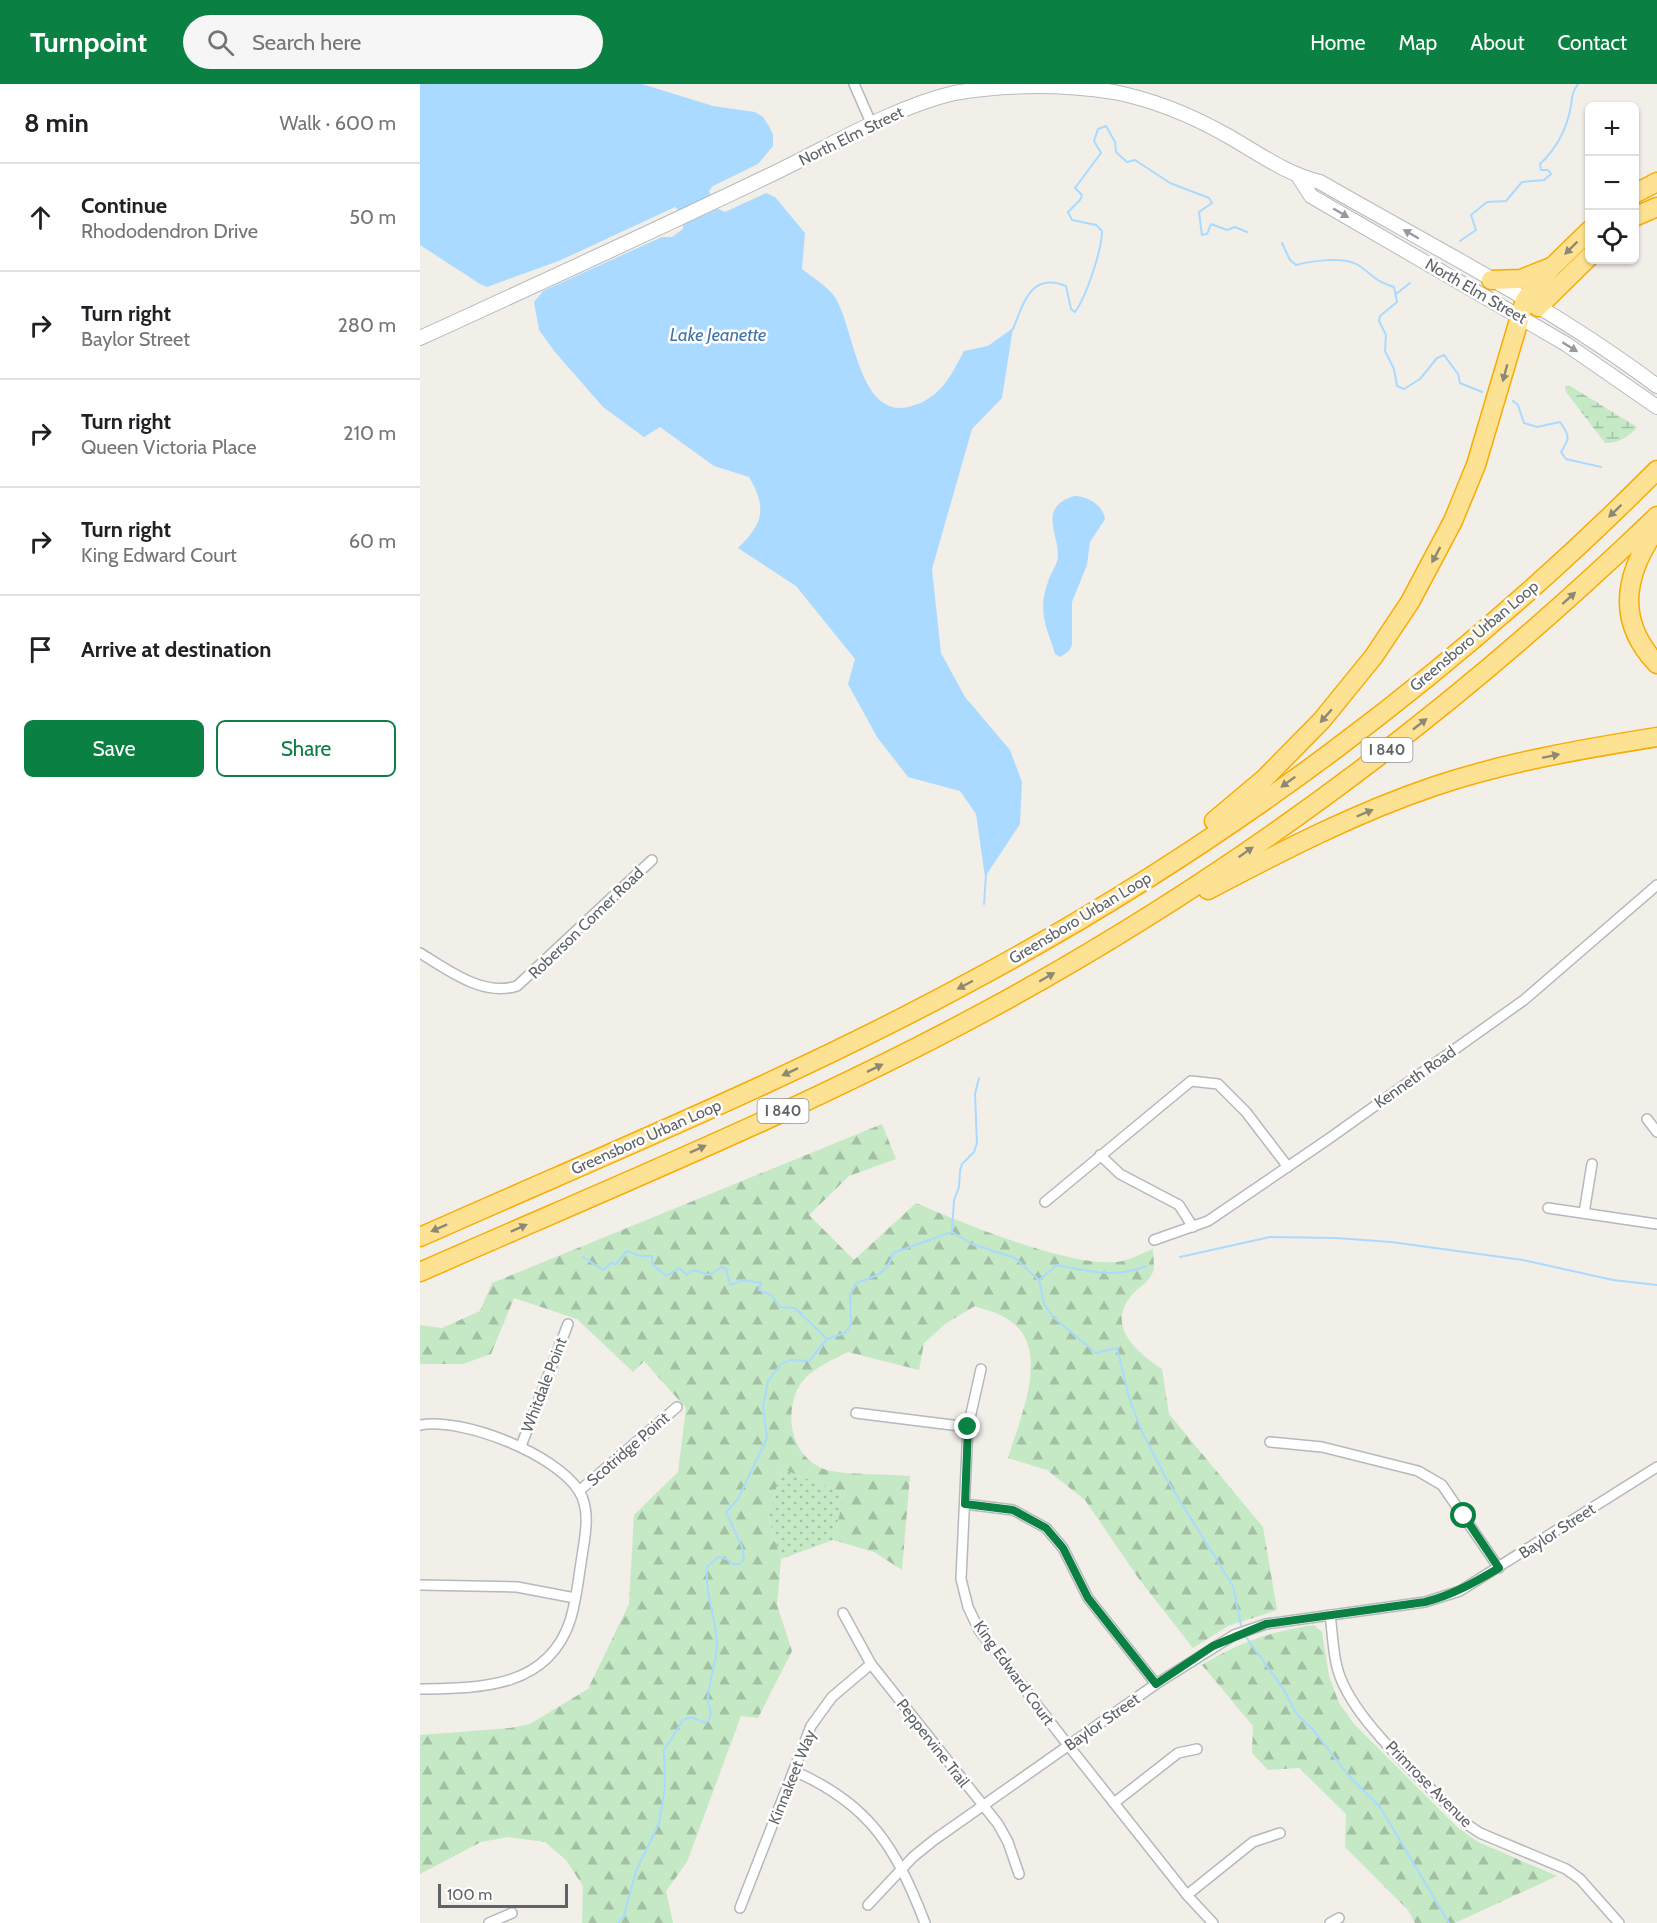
<!DOCTYPE html>
<meta charset="utf-8">
<style>
body{margin:0;font-family:Cabin,sans-serif;background:#f6f6f6;color:#202124}
.controls{position:absolute;right:18px;top:18px;display:grid;overflow:hidden;border-radius:9px;box-shadow:0 2px 4px #0004}
.controls button{width:54px;height:54px;display:grid;place-items:center;padding:0;border:0;border-bottom:2px solid #e0e0e0;background:#fff;color:#202124;font:30px sans-serif}
.scale{position:absolute;left:18px;bottom:15px;width:130px;box-sizing:border-box;padding-left:6px;border:3px solid #5f6368;border-top:0;font-size:16px;line-height:21px;white-space:nowrap;color:#5f6368;-webkit-text-stroke:4px #fff;paint-order:stroke}
.stop{position:absolute;width:18px;height:18px;margin:-14px;border:4px solid #0b8043;border-radius:50%;background:#fff}
.stop.end{background:#0b8043;border-color:#fff;box-shadow:0 2px 6px #0008}
.list{margin:0;padding:0;list-style:none}
h2{display:flex;justify-content:space-between;align-items:center;height:78px;margin:0;padding:0 24px;font-size:26px}
h2 small{font-size:20px;font-weight:400;color:#757577}
.list li{display:grid;grid-template-columns:39px 1fr auto;gap:18px;align-items:center;box-sizing:border-box;height:108px;padding:0 24px;border-top:2px solid #e0e0e0}
.list b{display:block;font-size:22px;white-space:nowrap}
.list p{margin:0;font-size:20px;white-space:nowrap;color:#757577}
.list em{font-size:20px;font-style:normal;color:#757577}
.actions{display:flex;gap:12px;padding:18px 24px}
.actions a{flex:1;padding:14px 0;border:2px solid #0b8043;border-radius:9px;text-align:center;font-size:21px;color:#0b8043}
.actions .main{background:#0b8043;color:#fff}
.icon{flex:none;width:33px;height:33px;fill:none;stroke:currentColor;stroke-width:2;stroke-linecap:round;stroke-linejoin:round}
.map{position:relative;flex:none;width:1237px;height:1839px;overflow:hidden}
header{display:flex;align-items:center;gap:36px;box-sizing:border-box;height:84px;padding:0 30px;background:#0b8043;color:#fff}
header strong{font-size:28px}
nav{display:flex;gap:33px;margin-inline-start:auto;font-size:21px}
.search{width:420px;height:54px;background:#f6f6f6;display:flex;align-items:center;gap:15px;box-sizing:border-box;padding:0 21px;border-radius:33px;color:#757577;font-size:22px}
main{display:flex}
aside{flex:1;background:#fff}
.map>svg:first-child{display:block}
.grass{fill:url(#grass-dots)}
.forest{fill:url(#forest-firs)}
.wetland{fill:url(#wetland-marsh)}
.water{fill:#aadaff}
.lines{fill:none;stroke-linecap:round;stroke-linejoin:round}
.stream{stroke:#aadaff;stroke-width:2}
.minor-casing{stroke:#b5b8bc;stroke-width:12}
.secondary-casing{stroke:#b6babf;stroke-width:16}
.motorway-casing{stroke:#f9ab00;stroke-width:21}
.minor{stroke:#fff;stroke-width:9}
.secondary{stroke:#fff;stroke-width:14}
.motorway{stroke:#fde293;stroke-width:18}
.oneway{fill:#979a9d}
.oneway2{fill:#8e8975}
.route{stroke:#0b8043;stroke-width:8}
.labels{text-anchor:middle;dominant-baseline:central;stroke-width:5;stroke-linejoin:round;paint-order:stroke}
.shield{fill:#fff;stroke:#8f9295;stroke-width:1.5}
.shield-label{font-size:15px;font-weight:bold;fill:#5f6368}
.street-label{font-size:16px;fill:#5f6368;stroke:#fff}
.water-label{font-size:18px;font-style:italic;fill:#4174aa;stroke:#fff}
</style>
<header>
<strong>Turnpoint</strong>
<div class="search"><svg class="icon" aria-label="search" viewBox="0 0 24 24"><circle cx="10" cy="10" r="6"/><path d="M15 15l6 6"/></svg>Search here</div>
<nav><a>Home</a><a>Map</a><a>About</a><a>Contact</a></nav>
</header>
<main>
<aside>
<h2>8 min<small>Walk · 600 m</small></h2>
<ul class="list">
<li><svg class="icon" aria-label="ahead" viewBox="0 0 24 24"><path d="M12 20V5M6 11l6-6 6 6"/></svg><div><b>Continue</b><p>Rhododendron Drive</p></div><em>50 m</em></li>
<li><svg class="icon" aria-label="right" viewBox="0 0 24 24"><path d="M7 20v-9h11M14 6l5 5-5 5"/></svg><div><b>Turn right</b><p>Baylor Street</p></div><em>280 m</em></li>
<li><svg class="icon" aria-label="right" viewBox="0 0 24 24"><path d="M7 20v-9h11M14 6l5 5-5 5"/></svg><div><b>Turn right</b><p>Queen Victoria Place</p></div><em>210 m</em></li>
<li><svg class="icon" aria-label="right" viewBox="0 0 24 24"><path d="M7 20v-9h11M14 6l5 5-5 5"/></svg><div><b>Turn right</b><p>King Edward Court</p></div><em>60 m</em></li>
<li><svg class="icon" aria-label="arrive" viewBox="0 0 24 24"><path d="M6 21V4h12l-3 4 3 4H6"/></svg><div><b>Arrive at destination</b></div></li>
</ul>
<div class="actions"><a class="main">Save</a><a>Share</a></div>
</aside>
<div class="map">
<svg width="1237" height="1839" viewBox="0 0 1237 1839">
<defs>
<pattern id="grass-dots" width="8" height="8" patternUnits="userSpaceOnUse" patternTransform="scale(1.5)"><rect width="8" height="8" fill="#c5e8c5"/><path d="M2 2h.1M6 6h.1" fill="none" stroke="#a3c0a4" stroke-width="1.8" stroke-linecap="round"/></pattern>
<pattern id="forest-firs" width="22" height="20" patternUnits="userSpaceOnUse" patternTransform="scale(1.5)"><rect width="22" height="20" fill="#c5e8c5"/><path d="M5 1l3.5 6h-7zM16 11l3.5 6h-7z" fill="#a3c0a4"/></pattern>
<pattern id="wetland-marsh" width="20" height="14" patternUnits="userSpaceOnUse" patternTransform="scale(1.5)"><rect width="20" height="14" fill="#c5e8c5"/><path d="M1 5h8M5 5V1M11 12h8M15 12V8" fill="none" stroke="#a3c0a4"/></pattern>
</defs>
<rect width="100%" height="100%" fill="#f1efe8"/>
<polygon class="grass" points="362,1385 425,1409 413,1456 361,1475 348,1432"/>
<g class="forest">
<path d="M462 1040 476 1075 429 1092 389 1131 434 1176 496 1119C540 1138 657 1187 703 1177 713 1174 723 1169 733 1165 733 1173 735 1182 733 1188 728 1200 718 1203 711 1212 686 1242 717 1269 742 1285L749 1330 843 1443 857 1526 808 1542 773 1564 719 1495 665 1416 627 1386 588 1374C600 1333 634 1262 586 1234 577 1228 565 1226 555 1222L525 1240 504 1259 499 1286 428 1268C410 1277 386 1287 377 1306 364 1336 373 1375 407 1386 422 1391 471 1390 490 1392L482 1486 454 1468 413 1456 425 1409 362 1385 348 1432 361 1475 357 1521 372 1567 338 1634 321 1632 267 1778 246 1807 253 1839H162L163 1802 146 1776 125 1758 88 1753 61 1758 0 1790V1651L90 1644 110 1640 168 1605 209 1520 214 1431 258 1388 266 1324 224 1277 213 1288 157 1235 94 1214 71 1270 43 1280H0V1241L22 1244 60 1227 72 1199Z"/>
<path d="M894 1541 902 1548 909 1592 919 1619 934 1640 1037 1743 1058 1758 1137 1792 1035 1839H995L988 1826 925 1763 926 1730 879 1684 848 1686 832 1669 833 1642 782 1581C818 1559 852 1547 894 1541Z"/>
</g>
<path class="wetland" d="M1145 302H1150L1217 343C1211 352 1196 360 1185 359L1146 308Z"/>
<g class="water">
<path d="M0 0H222L293 22 335 28 343 33 349 42 353 51V62L338 80 293 102 289 107 296 124 305 128 346 109 355 113 385 149 382 185C392 193 407 202 414 212 434 239 437 334 488 323 519 316 530 294 544 267L568 262 593 244 582 314 552 345 512 485 521 569 545 613 590 666 602 698 600 740 565 793 556 730 540 707 488 693 457 653 428 600 435 575 376 502 318 464C344 439 347 424 329 393L294 382 240 343 224 353 183 323 135 268 119 246 114 218 123 207 242 153H252L263 145V130L255 123 141 176 67 203 60 200 0 161Z"/>
<path d="M654 412C668 412 683 421 685 435L670 458 667 481 652 518V561L649 567 640 573 635 570C627 543 617 529 628 498 630 489 638 481 638 472 638 447 618 424 654 412Z"/>
</g>
<g class="lines">
<g class="stream">
<path d="M1040 157 1056 146 1051 131 1067 118 1086 117 1102 98 1124 96 1131 90 1128 86H1121L1120 80C1136 65 1145 49 1150 27 1153 14 1150 12 1158 0"/>
<path d="M862 159 870 176 876 181C891 177 924 172 938 181 954 191 952 196 974 203L977 218 960 232 959 237 966 251 965 267 974 285 977 302 984 305 1000 295 1017 274 1024 271 1038 290 1040 299 1062 308"/>
<polyline points="976,210 990,199"/>
<path d="M593 245C604 218 611 188 646 202L651 225 655 228C666 213 682 166 682 147L676 141 652 136 648 128 660 116 662 111 655 104 681 69 674 57 678 45 686 42 695 58 696 68 707 78 715 76 750 99 789 114 792 119 779 128 782 151 787 150 791 140 807 146 815 143 827 148"/>
<path d="M1093 317 1098 321 1104 339 1117 343 1140 338C1150 352 1150 354 1141 368L1146 375 1181 383"/>
<polyline points="564,820 566,791"/>
<polyline points="532,1148 534,1116 539,1103 540,1087 542,1080 554,1068 557,1059 555,1010 559,994"/>
<polyline points="163,1173 183,1186 191,1179 196,1180 207,1167 220,1172 232,1172 232,1180 246,1192 259,1184 267,1191 274,1186 289,1191 302,1183 306,1185 310,1201 324,1196 341,1199 339,1206 351,1211 360,1223 375,1224 407,1255"/>
<polyline points="760,1173 850,1153 916,1154 971,1158 1103,1176 1193,1196 1237,1201"/>
<path d="M619 1196 637 1181C667 1187 696 1195 726 1182"/>
<polyline points="826,1553 864,1606 876,1629 894,1647 929,1692 960,1723 1029,1839"/>
<path d="M198 1839 204 1832 216 1787 239 1739 245 1704 244 1666 263 1636 271 1633 286 1639C296 1629 287 1624 288 1614 289 1597 296 1580 297 1562 297 1536 285 1513 287 1483L298 1473 307 1475 312 1480H320L324 1475 322 1463 306 1428 318 1415 347 1354 343 1322 348 1297 360 1281 369 1276 389 1277 407 1255 425 1249 431 1241 430 1210 436 1199C454 1193 469 1189 473 1169L532 1148 552 1160 595 1174 619 1196 624 1220 633 1233 676 1269 697 1264 709 1313 722 1348 747 1396 813 1502 821 1541"/>
</g>
<defs>
<g id="minor">
<polyline points="434,0 452,41"/>
<path d="M0 869C28 886 63 913 97 902L232 776"/>
<polyline points="1227,1035 1237,1048"/>
<polyline points="680,1071 700,1090 759,1121 773,1143"/>
<polyline points="625,1118 771,997 798,1000 826,1028 868,1083"/>
<polyline points="1128,1124 1237,1140"/>
<polyline points="1164,1129 1172,1080"/>
<polyline points="734,1156 788,1137 907,1056 1104,916 1237,801"/>
<polyline points="561,1285 548,1343 541,1495 548,1523 559,1546 648,1661 767,1811 793,1839"/>
<polyline points="436,1329 548,1343"/>
<path d="M0 1341C42 1333 136 1370 159 1407 172 1428 164 1456 161 1479 158 1498 156 1518 150 1537 127 1605 59 1604 0 1605"/>
<polyline points="850,1358 902,1363 998,1387 1022,1401 1079,1484"/>
<polyline points="101,1362 148,1240"/>
<polyline points="159,1407 257,1323"/>
<polyline points="545,1420 593,1426 626,1444 643,1464 668,1514 736,1600"/>
<polyline points="0,1501 97,1503 155,1514"/>
<polyline points="423,1529 451,1580 578,1740 588,1758 599,1790"/>
<path d="M910 1531C913 1552 913 1576 921 1595 941 1645 1010 1702 1048 1741L1060 1749 1146 1785 1160 1795 1199 1839"/>
<path d="M374 1687C450 1720 476 1764 505 1839"/>
<polyline points="694,1719 758,1669 777,1665"/>
<polyline points="767,1811 833,1758 860,1749"/>
<polyline points="448,1821 493,1773 514,1756 736,1600 814,1551 846,1540 1005,1518 1040,1507 1237,1383"/>
<polyline points="320,1824 391,1642 412,1613 451,1580"/>
<polyline points="69,1839 92,1829"/>
<polyline points="910,1839 919,1834"/>
</g>
<g id="secondary">
<polyline points="878,92 891,112 1146,260 1237,323"/>
<path d="M0 254C116 201 231 148 346 93 408 64 468 25 534 9 587 0 641 0 694 8 734 16 773 32 808 52 838 69 866 90 900 98 1013 163 1132 223 1237 302"/>
</g>
<g id="motorway">
<polyline points="1214,110 1237,98"/>
<polyline points="1214,133 1237,123"/>
<polyline points="1071,196 1101,195 1131,183"/>
<polyline points="1118,223 1170,172"/>
<path d="M1237 444C1205 489 1195 536 1237 580"/>
<polyline points="794,737 844,695 902,636 954,572 990,518 1033,437 1056,381 1105,216 1132,183 1170,146"/>
<path d="M788 806C862 767 935 729 1015 702 1087 678 1162 665 1237 653"/>
<path d="M0 1153C184 1071 371 995 548 899 801 764 1035 589 1237 386"/>
<path d="M0 1188C190 1104 383 1026 566 927 812 794 1036 626 1237 432"/>
</g>
</defs>
<use href="#minor" class="minor-casing"/>
<use href="#secondary" class="secondary-casing"/>
<use href="#motorway" class="motorway-casing"/>
<use href="#minor" class="minor"/>
<use href="#secondary" class="secondary"/>
<use href="#motorway" class="motorway"/>
</g>
<defs><path id="oneway-solid" d="M-6-.8H1V-3.2L6.5 0L1 3.2V.8H-6Z" transform="scale(1.5)"/></defs>
<g class="oneway">
<use href="#oneway-solid" transform="translate(921 129) rotate(30)"/>
<use href="#oneway-solid" transform="translate(991 150) rotate(-150)"/>
<use href="#oneway-solid" transform="translate(1150 263) rotate(32)"/>
</g>
<g class="oneway2">
<use href="#oneway-solid" transform="translate(1151 164) rotate(135)"/>
<use href="#oneway-solid" transform="translate(1085 289) rotate(105)"/>
<use href="#oneway-solid" transform="translate(1195 427) rotate(136)"/>
<use href="#oneway-solid" transform="translate(1016 471) rotate(118)"/>
<use href="#oneway-solid" transform="translate(1149 514) rotate(-42)"/>
<use href="#oneway-solid" transform="translate(906 632) rotate(131)"/>
<use href="#oneway-solid" transform="translate(1000 640) rotate(-38)"/>
<use href="#oneway-solid" transform="translate(1131 672) rotate(-12)"/>
<use href="#oneway-solid" transform="translate(868 698) rotate(144)"/>
<use href="#oneway-solid" transform="translate(945 729) rotate(-23)"/>
<use href="#oneway-solid" transform="translate(826 768) rotate(-35)"/>
<use href="#oneway-solid" transform="translate(627 893) rotate(-30)"/>
<use href="#oneway-solid" transform="translate(545 901) rotate(152)"/>
<use href="#oneway-solid" transform="translate(455 984) rotate(-26)"/>
<use href="#oneway-solid" transform="translate(370 988) rotate(155)"/>
<use href="#oneway-solid" transform="translate(278 1065) rotate(-24)"/>
<use href="#oneway-solid" transform="translate(19 1144) rotate(156)"/>
<use href="#oneway-solid" transform="translate(99 1144) rotate(-24)"/>
</g>
<g class="lines">
<path class="route" d="M548 1343 545 1420 593 1426 626 1444 643 1464 668 1514 736 1600 793 1562 846 1540 1005 1518C1033 1511 1055 1498 1079 1484L1044 1432"/>
</g>
<g class="labels">
<g class="shield">
<rect x="941.5" y="654" width="51" height="24" rx="4.5"/>
<rect x="337.5" y="1015" width="51" height="24" rx="4.5"/>
</g>
<g class="shield-label">
<text x="967" y="666">I 840</text>
<text x="363" y="1027">I 840</text>
</g>
<g class="street-label">
<text transform="translate(431 52) rotate(-26)">North Elm Street</text>
<text transform="translate(1056 207) rotate(30)">North Elm Street</text>
<text transform="translate(1054 552) rotate(-40)">Greensboro Urban Loop</text>
<text transform="translate(660 834) rotate(-31)">Greensboro Urban Loop</text>
<text transform="translate(166 839) rotate(-44)">Roberson Comer Road</text>
<text transform="translate(995 993) rotate(-35)">Kenneth Road</text>
<text transform="translate(226 1053) rotate(-24)">Greensboro Urban Loop</text>
<text transform="translate(124 1301) rotate(-69)">Whitdale Point</text>
<text transform="translate(208 1365) rotate(-41)">Scotridge Point</text>
<text transform="translate(1137 1447) rotate(-33)">Baylor Street</text>
<text transform="translate(594 1589) rotate(54)">King Edward Court</text>
<text transform="translate(682 1638) rotate(-35)">Baylor Street</text>
<text transform="translate(513 1659) rotate(52)">Peppervine Trail</text>
<text transform="translate(372 1693) rotate(-68)">Kinnakeet Way</text>
<text transform="translate(1009 1700) rotate(45)">Primrose Avenue</text>
</g>
<g class="water-label">
<text x="298" y="251">Lake Jeanette</text>
</g>
</g>
</svg>
<div class="controls">
<button>+</button>
<button>−</button>
<button><svg class="icon" aria-label="locate" viewBox="0 0 24 24"><circle cx="12" cy="12" r="6"/><path d="M12 2v4M12 18v4M2 12h4M18 12h4"/></svg></button>
</div>
<div class="scale">100 m</div>
<div class="stop" style="left:1044px;top:1432px"></div>
<div class="stop end" style="left:548px;top:1343px"></div>
</div>
</main>
